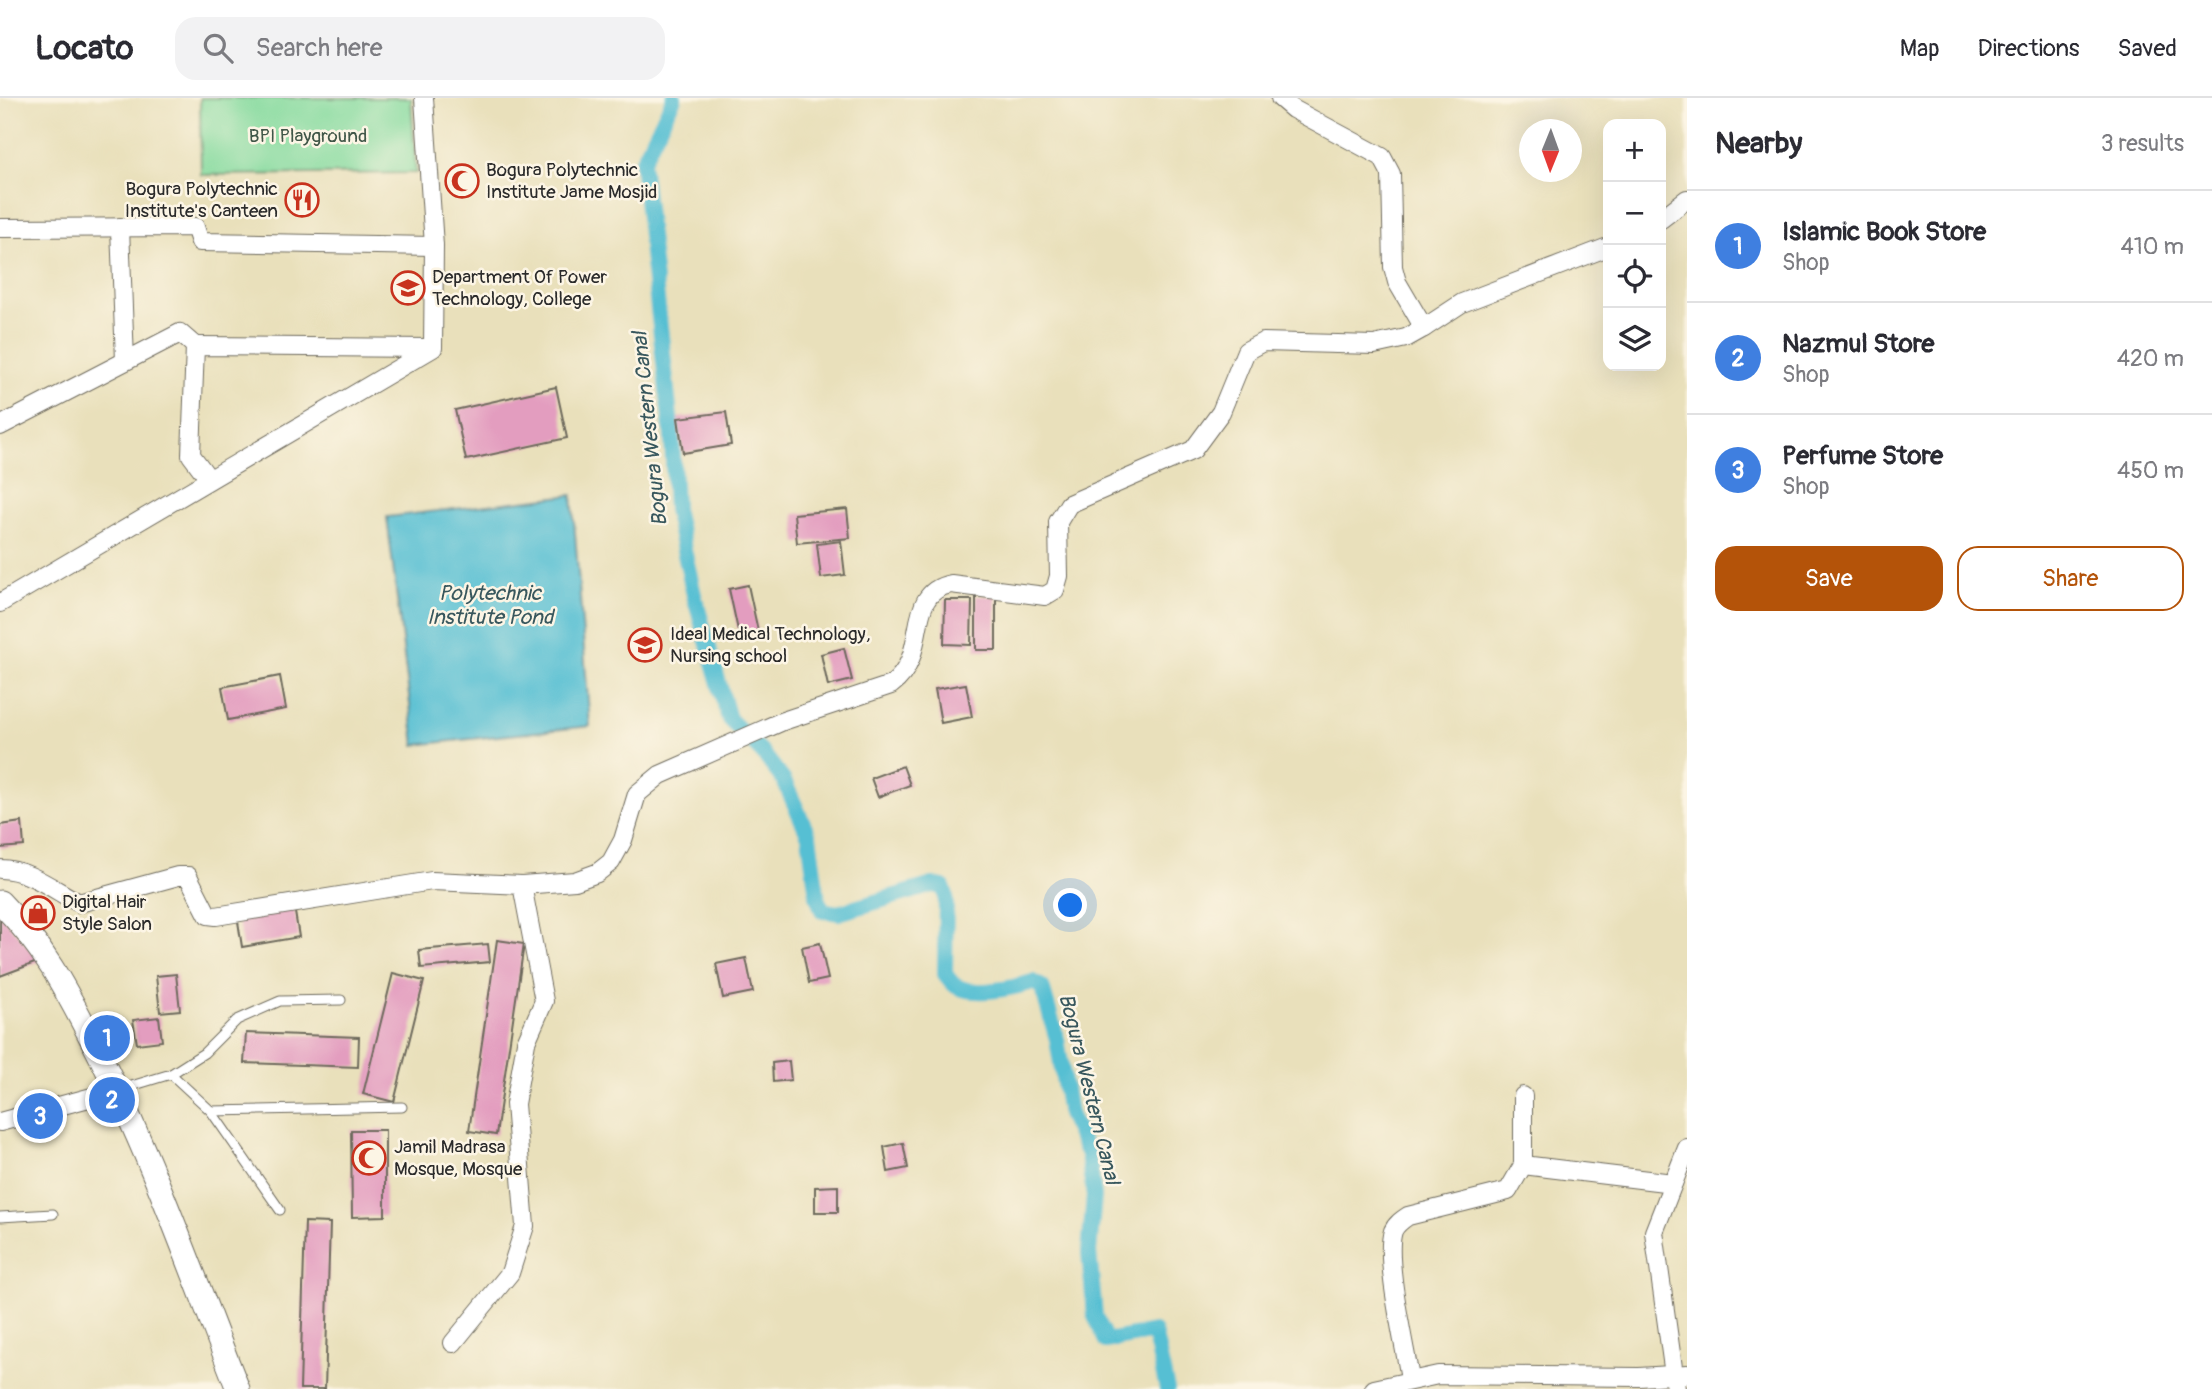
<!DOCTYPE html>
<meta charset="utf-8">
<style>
body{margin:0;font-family:Pangolin,sans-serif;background:#f2f2f3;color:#2b2b33}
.controls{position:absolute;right:21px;top:21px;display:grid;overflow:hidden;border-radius:14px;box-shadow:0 7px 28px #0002}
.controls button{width:63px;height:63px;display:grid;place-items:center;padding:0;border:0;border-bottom:2px solid #e1e1e2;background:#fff;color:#2b2b33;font:35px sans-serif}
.compass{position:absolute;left:1519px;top:21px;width:63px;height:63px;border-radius:50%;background:#fff;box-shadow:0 7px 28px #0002;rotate:181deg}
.you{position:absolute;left:1071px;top:808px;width:24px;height:24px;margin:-18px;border:5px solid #fff;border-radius:50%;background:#1a73e8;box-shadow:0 0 0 10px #1a73e833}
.badge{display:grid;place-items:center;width:46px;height:46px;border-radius:50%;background:#b45309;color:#fff;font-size:23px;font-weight:700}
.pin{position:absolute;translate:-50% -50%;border:4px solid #fff;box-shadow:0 2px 7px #0006}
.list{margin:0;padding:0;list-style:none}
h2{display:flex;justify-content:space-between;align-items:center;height:91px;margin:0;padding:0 28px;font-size:30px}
h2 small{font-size:23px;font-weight:400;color:#7c7c81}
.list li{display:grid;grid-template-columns:46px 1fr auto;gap:21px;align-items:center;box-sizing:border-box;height:112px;padding:0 28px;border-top:2px solid #e1e1e2}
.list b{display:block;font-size:26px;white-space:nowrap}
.list p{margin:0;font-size:23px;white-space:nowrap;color:#7c7c81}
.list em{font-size:23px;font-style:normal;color:#7c7c81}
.actions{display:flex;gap:14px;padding:21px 28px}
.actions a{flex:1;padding:16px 0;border:2px solid #b45309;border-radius:21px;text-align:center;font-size:24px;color:#b45309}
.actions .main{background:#b45309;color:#fff}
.icon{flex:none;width:38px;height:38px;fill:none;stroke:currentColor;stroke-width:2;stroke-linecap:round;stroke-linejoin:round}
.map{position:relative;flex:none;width:1687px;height:1291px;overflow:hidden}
header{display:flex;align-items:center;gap:42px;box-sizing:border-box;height:98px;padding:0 35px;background:#fff;border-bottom:2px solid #e1e1e2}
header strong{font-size:33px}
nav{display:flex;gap:38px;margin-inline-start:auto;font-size:24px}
.search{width:490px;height:63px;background:#f2f2f3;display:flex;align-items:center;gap:18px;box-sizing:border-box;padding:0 24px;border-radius:21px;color:#7c7c81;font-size:26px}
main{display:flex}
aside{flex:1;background:#fff}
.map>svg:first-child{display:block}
.green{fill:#84da9e;stroke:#588264;stroke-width:2}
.water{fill:#56bfd3;stroke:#40757f;stroke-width:2}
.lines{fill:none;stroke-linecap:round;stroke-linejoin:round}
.canal{stroke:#56bfd3;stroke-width:16}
.building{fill:#e39dbf}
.service-casing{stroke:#6e6a5d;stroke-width:11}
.minor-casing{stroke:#6e6a5d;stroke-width:20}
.tertiary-casing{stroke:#6e6a5d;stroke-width:25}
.service{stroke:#fff;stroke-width:9}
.minor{stroke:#fff;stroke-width:18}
.tertiary{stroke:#fff;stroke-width:23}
.labels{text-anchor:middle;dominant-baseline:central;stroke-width:5;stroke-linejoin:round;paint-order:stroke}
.park-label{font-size:19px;fill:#415748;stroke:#fcf5e5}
.poi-label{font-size:19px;fill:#2b2b2b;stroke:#fcf5e5;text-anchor:start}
.water-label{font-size:21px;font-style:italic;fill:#38575d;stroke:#fcf5e5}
</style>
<header>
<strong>Locato</strong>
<div class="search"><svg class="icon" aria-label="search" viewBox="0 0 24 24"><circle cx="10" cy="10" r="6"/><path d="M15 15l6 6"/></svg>Search here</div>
<nav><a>Map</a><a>Directions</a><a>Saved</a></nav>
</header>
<main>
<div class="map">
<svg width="1687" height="1291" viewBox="0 0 1687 1291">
<rect width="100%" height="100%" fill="#fcf5e5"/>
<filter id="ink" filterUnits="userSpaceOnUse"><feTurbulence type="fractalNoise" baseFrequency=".0143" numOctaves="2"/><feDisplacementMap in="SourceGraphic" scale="14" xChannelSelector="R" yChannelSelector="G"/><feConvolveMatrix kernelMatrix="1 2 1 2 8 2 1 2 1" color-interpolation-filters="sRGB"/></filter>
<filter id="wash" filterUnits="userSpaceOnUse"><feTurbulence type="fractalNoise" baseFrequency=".00686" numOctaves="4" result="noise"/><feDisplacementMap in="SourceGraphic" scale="28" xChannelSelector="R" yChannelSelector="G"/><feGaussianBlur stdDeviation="1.57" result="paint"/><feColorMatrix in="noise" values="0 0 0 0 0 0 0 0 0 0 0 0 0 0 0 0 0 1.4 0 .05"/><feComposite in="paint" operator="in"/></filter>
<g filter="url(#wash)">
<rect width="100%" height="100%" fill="#e9e0bb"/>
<polygon class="green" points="200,0 411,0 416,75 201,77"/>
<polygon class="water" points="572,397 590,628 415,647 387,419"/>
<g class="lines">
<path class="canal" d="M674 0 642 64 672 338 675 411 694 497 729 621 762 654 784 683 809 738 817 797 822 812 838 815 933 787 943 789 946 797 945 876C948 879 952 886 956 888 976 899 1012 890 1033 884L1042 889 1057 941 1069 1016 1088 1056 1094 1098 1089 1154 1095 1218 1106 1243 1154 1234 1167 1291"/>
</g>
<g id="blocks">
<g class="building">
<polygon points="556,289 567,340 466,362 455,312"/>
<polygon points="726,314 731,347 683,355 678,320"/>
<polygon points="847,411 850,440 797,445 794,416"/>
<polygon points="841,443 845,477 821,480 817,446"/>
<polygon points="748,487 758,533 739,537 729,491"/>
<rect x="976" y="498" width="20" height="54"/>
<polygon points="945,502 972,502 971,547 944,546"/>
<polygon points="844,550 852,582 828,588 821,556"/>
<polygon points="280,578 286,611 228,622 222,589"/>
<polygon points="966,586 972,619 941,625 935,591"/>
<polygon points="903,668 910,687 878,699 871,680"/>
<polygon points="22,724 24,748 0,750 0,727"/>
<polygon points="294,808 299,839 242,849 237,817"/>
<polygon points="0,816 40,863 0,878"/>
<polygon points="497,842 524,846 496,1037 469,1033"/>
<polygon points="820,845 828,881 809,885 802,849"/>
<polygon points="488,846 490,864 421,870 419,852"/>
<polygon points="746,860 753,894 723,900 716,866"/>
<polygon points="393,875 424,883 394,1004 363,996"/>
<polygon points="176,876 180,912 160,914 156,878"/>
<polygon points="159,919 162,943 137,946 133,922"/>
<polygon points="246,935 359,939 358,969 244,965"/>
<polygon points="789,963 791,982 773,984 772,965"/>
<polygon points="351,1032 385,1032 385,1118 352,1119"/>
<polygon points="903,1045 908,1070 888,1074 884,1049"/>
<polygon points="838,1088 838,1114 815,1114 815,1089"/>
<polygon points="305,1124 330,1125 325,1291 300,1291"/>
</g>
</g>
</g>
<g filter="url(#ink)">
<use href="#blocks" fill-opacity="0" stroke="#6e6a5d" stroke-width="2"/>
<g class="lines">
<defs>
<g id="service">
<polyline points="171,976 211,1013 280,1112"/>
<polyline points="118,992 171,976 204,955 237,922 280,903 341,902"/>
<polyline points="211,1013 402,1009"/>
<polyline points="0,1119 53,1116"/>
</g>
<g id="minor">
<polyline points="1661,121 1687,101"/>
<polyline points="120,129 125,263"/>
<polyline points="0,130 195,129 200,144 434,148"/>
<polyline points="1424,230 1462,205 1608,149"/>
<polyline points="0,328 180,235 195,248"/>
<polyline points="209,381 191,357 195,248 431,250"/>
<polyline points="0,505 433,250 434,148 424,0"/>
<path d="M0 771C28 771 54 792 79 805L178 778H188L208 817 216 818 432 783 522 787 575 783 597 775 611 764 623 742 637 696 660 677 783 623 891 587C932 557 902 495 951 486L1045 498 1055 492 1059 478 1058 424 1069 406 1193 352 1221 314 1246 253 1263 244 1374 247 1406 240 1424 230 1397 184 1393 169 1391 76 1382 59 1293 11 1280 0"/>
<polyline points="0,1024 118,992"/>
<polyline points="1523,1067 1673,1085"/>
<polyline points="453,1245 510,1175 525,1128 515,1006 526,944 544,903 522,787"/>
<path d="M1410 1281C1405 1248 1384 1161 1393 1133 1396 1126 1402 1122 1408 1118L1508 1093 1523 1067V998"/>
<polyline points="1374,1291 1438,1277 1639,1279 1687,1276"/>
<polyline points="1676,1291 1654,1134 1687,1050"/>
</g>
<path id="tertiary" d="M0 804C45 850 65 890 94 946 151 1056 192 1175 238 1291"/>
</defs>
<use href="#service" class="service-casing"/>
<use href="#minor" class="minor-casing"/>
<use href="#tertiary" class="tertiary-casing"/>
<use href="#service" class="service"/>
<use href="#minor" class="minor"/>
<use href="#tertiary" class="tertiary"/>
</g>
</g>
<defs>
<symbol id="mosque-ring" viewBox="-11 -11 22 22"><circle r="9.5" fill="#fcf5e5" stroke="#c8321e" stroke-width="1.5"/><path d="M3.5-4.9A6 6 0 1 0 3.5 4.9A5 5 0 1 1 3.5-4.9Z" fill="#c8321e"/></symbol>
<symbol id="restaurant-ring" viewBox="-11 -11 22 22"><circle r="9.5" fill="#fcf5e5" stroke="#c8321e" stroke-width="1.5"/><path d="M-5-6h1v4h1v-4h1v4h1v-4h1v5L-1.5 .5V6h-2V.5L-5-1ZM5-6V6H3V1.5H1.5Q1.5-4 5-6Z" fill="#c8321e"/></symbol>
<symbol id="university-ring" viewBox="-11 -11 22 22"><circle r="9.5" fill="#fcf5e5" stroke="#c8321e" stroke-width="1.5"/><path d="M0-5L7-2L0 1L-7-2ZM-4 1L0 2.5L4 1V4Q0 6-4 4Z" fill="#c8321e"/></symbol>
<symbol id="school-ring" viewBox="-11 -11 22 22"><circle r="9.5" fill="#fcf5e5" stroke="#c8321e" stroke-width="1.5"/><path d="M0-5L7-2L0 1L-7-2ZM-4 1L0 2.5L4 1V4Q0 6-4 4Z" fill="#c8321e"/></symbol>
<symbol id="shop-ring" viewBox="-11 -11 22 22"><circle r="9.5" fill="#fcf5e5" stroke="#c8321e" stroke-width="1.5"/><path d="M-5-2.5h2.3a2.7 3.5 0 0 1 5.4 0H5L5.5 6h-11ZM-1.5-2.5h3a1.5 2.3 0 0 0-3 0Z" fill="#c8321e"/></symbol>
</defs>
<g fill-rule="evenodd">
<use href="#mosque-ring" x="443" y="64" width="38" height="38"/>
<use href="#restaurant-ring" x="283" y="83" width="38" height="38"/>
<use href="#university-ring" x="389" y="171" width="38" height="38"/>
<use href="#school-ring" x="626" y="528" width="38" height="38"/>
<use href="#shop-ring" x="19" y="796" width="38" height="38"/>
<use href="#mosque-ring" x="350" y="1041" width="38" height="38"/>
</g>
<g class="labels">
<g class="park-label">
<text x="308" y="38">BPI Playground</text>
</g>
<g class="poi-label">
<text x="486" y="72">Bogura Polytechnic<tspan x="486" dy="22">Institute Jame Mosjid</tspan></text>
<text x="278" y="91" text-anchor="end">Bogura Polytechnic<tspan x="278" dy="22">Institute's Canteen</tspan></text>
<text x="432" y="179">Department Of Power<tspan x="432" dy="22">Technology, College</tspan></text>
<text x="670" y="536">Ideal Medical Technology,<tspan x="670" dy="22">Nursing school</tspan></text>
<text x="62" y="804">Digital Hair<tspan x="62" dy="22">Style Salon</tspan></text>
<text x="394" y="1049">Jamil Madrasa<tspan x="394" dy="22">Mosque, Mosque</tspan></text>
</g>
<g class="water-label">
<text transform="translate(650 331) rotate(-96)">Bogura Western Canal</text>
<text x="490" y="495">Polytechnic<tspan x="490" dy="24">Institute Pond</tspan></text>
<text transform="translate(1089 991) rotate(76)">Bogura Western Canal</text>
</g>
</g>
</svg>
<div class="controls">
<button>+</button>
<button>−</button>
<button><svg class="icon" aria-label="locate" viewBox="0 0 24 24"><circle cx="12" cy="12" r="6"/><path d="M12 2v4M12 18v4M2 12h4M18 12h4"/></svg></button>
<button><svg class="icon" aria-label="layers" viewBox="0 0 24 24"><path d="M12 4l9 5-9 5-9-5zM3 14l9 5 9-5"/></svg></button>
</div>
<svg class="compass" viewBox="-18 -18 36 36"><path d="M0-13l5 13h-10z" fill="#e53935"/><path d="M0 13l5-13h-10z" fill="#7c7c81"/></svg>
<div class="you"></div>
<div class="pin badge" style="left:107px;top:940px;background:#3f7fe0">1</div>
<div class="pin badge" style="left:112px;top:1002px;background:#3f7fe0">2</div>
<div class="pin badge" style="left:40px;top:1018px;background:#3f7fe0">3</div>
</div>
<aside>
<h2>Nearby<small>3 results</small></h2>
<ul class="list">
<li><span class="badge" style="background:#3f7fe0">1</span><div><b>Islamic Book Store</b><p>Shop</p></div><em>410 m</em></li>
<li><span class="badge" style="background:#3f7fe0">2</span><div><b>Nazmul Store</b><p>Shop</p></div><em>420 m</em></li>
<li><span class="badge" style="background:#3f7fe0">3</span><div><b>Perfume Store</b><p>Shop</p></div><em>450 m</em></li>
</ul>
<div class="actions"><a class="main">Save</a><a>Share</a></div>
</aside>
</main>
